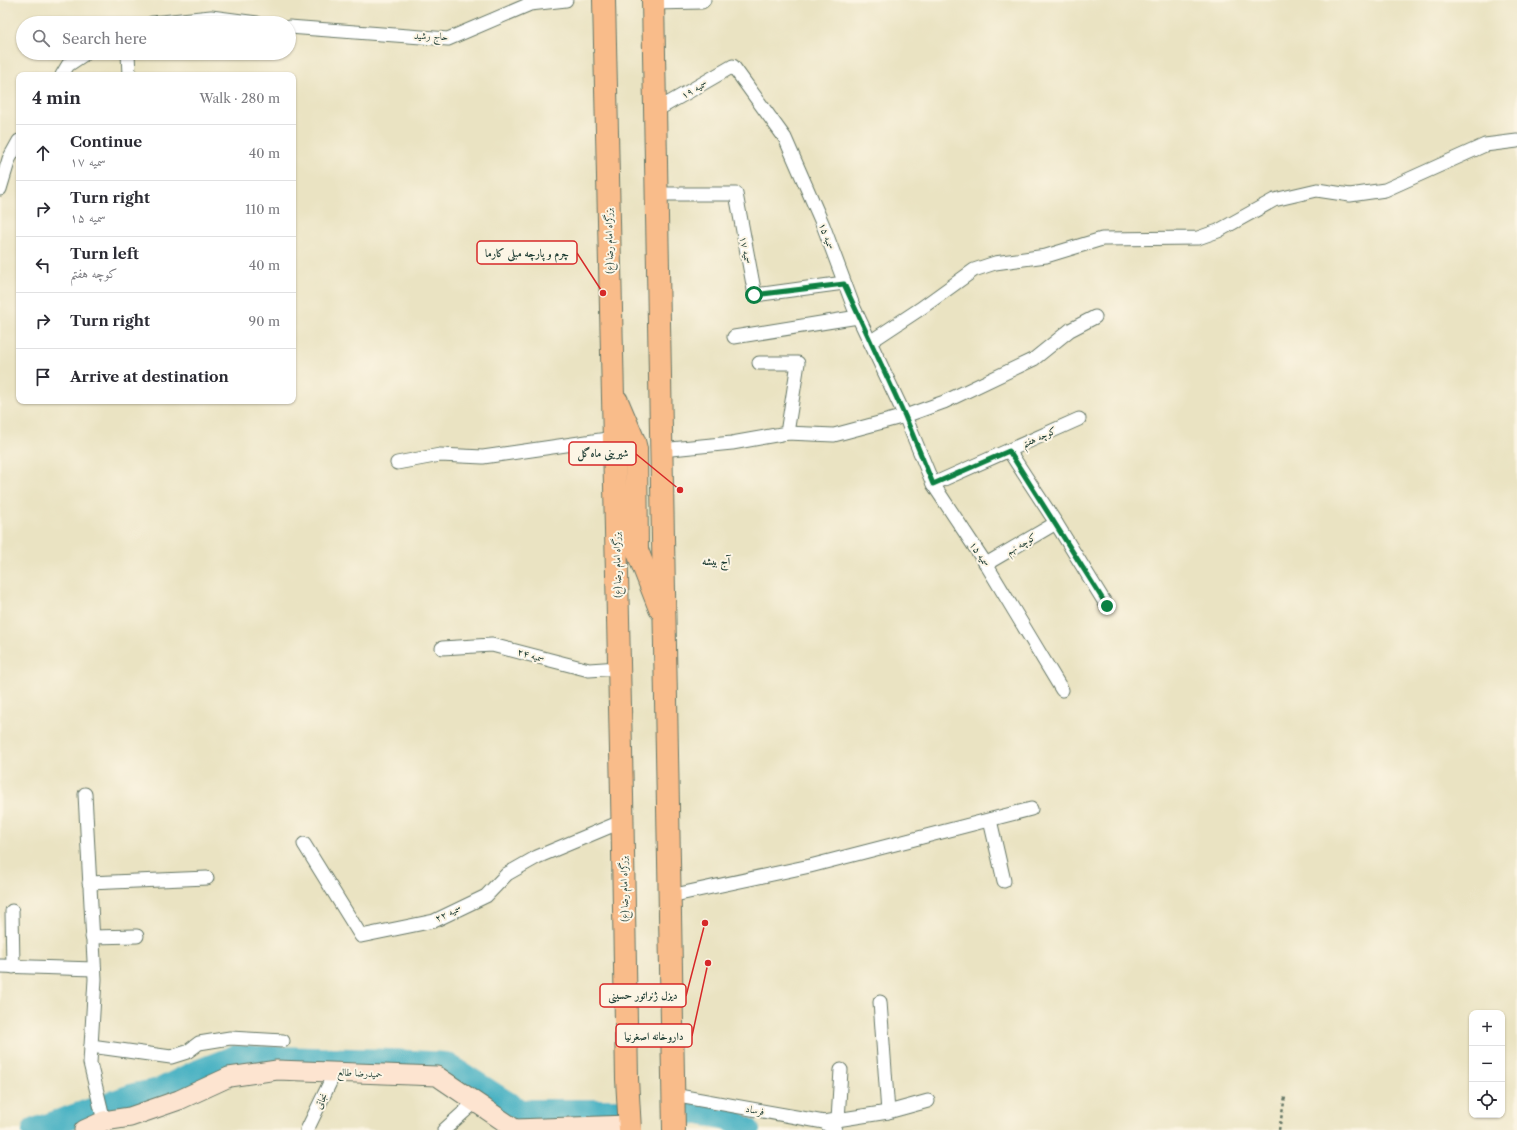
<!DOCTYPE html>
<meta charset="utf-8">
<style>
body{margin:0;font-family:"Libre Caslon Text",Amiri,serif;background:#f7f7f7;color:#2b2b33}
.controls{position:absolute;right:12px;bottom:12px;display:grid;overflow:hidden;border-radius:8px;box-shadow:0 1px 3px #0004}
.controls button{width:36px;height:36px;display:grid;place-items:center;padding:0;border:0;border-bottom:1px solid #e1e1e2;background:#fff;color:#2b2b33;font:20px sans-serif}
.stop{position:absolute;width:12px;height:12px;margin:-9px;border:3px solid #0b8043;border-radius:50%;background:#fff}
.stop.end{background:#0b8043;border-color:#fff;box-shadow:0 1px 4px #0008}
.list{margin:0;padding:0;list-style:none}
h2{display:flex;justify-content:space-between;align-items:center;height:52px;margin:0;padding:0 16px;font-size:17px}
h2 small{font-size:13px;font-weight:400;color:#7c7c81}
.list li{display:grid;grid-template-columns:26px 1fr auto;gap:12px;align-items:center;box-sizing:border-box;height:56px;padding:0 16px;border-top:1px solid #e1e1e2}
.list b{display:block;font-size:15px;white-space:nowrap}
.list p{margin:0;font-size:13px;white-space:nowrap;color:#7c7c81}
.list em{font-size:13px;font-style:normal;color:#7c7c81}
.icon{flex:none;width:22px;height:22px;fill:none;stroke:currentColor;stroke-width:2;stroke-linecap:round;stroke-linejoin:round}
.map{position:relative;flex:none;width:1517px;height:1130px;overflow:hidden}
.search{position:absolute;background:#fff;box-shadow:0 1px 3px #0004;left:16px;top:16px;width:280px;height:44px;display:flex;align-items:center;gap:10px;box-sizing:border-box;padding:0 14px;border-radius:22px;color:#7c7c81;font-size:15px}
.panel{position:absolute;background:#fff;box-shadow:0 1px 3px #0004;left:16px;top:72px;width:280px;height:332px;border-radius:8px}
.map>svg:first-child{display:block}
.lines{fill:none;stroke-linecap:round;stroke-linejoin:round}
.river{stroke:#44b0c2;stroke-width:24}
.minor-casing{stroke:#676;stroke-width:15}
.secondary-casing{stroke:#676;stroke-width:21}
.trunk-casing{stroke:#676;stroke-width:24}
.path{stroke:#676;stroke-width:2.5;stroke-dasharray:3 3;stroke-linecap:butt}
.minor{stroke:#fff;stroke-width:13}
.secondary{stroke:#fde4d0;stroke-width:19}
.trunk{stroke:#f9bc8a;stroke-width:22}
.route{stroke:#0b8043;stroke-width:5}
.labels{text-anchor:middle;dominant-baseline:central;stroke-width:4;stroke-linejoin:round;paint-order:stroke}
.street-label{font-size:10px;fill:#1f3d34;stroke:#fcf5e5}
.neighbourhood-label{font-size:11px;font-weight:bold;fill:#1f3d34;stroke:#fcf5e5}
.leader{fill:none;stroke:#d62828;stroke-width:1.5}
.callout-dot{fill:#d62828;stroke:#fcf5e5;stroke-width:1.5}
.callout{fill:#fcf5e5;stroke:#d62828;stroke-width:1.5}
.callout-label{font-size:11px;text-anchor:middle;font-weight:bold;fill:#1f3d34}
</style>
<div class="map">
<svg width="1517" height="1130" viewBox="0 0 1517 1130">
<rect width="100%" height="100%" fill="#fcf5e5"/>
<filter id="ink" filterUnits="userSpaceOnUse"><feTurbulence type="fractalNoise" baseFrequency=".025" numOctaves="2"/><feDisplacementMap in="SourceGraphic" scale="8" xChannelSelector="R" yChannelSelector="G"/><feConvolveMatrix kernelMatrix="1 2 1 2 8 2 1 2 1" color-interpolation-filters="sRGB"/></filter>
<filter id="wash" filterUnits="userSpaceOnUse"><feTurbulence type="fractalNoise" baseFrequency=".012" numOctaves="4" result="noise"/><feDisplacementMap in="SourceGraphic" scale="16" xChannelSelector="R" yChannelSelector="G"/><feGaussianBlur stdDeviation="0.9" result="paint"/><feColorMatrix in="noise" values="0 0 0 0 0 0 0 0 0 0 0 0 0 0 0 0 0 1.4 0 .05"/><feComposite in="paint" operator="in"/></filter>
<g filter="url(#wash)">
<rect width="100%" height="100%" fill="#eae3c2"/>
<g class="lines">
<g class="river">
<polyline points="679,1110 729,1118 748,1130"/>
<polyline points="34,1130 134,1095 160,1090 194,1073 235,1057 392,1061 446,1064 520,1111 620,1111"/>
</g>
</g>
</g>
<g filter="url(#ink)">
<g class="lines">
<defs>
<g id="minor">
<polyline points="653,3 702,2 704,0"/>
<polyline points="152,23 211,17 257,23"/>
<polyline points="289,27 448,39 530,4 566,0"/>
<polyline points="128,53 129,75"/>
<polyline points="62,75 68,65 86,53"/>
<polyline points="655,111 733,66 785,138 823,225 854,308 905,416 933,484 986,564 1062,690"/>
<polyline points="0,189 9,159 19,141"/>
<polyline points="657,194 736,194 755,295 844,283"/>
<polyline points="734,337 858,317"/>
<polyline points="870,342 920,309 974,270 995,263 1046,256 1102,239 1198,238 1218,231 1274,200 1317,190 1350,195 1385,190 1485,145 1517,141"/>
<polyline points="759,363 798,363 787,433"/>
<polyline points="661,450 732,443 787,433 834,435 905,416 944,402 1034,359 1070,330 1095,317"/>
<polyline points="1009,451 1056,523 1107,606"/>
<polyline points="397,463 440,455 483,457 614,438"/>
<polyline points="933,484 1079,419"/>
<polyline points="986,564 1056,523"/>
<polyline points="442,648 492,645 589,670 619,668"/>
<polyline points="85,794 95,979 90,1063 104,1121"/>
<polyline points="990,820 1004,881"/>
<polyline points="304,844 361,936 434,921 486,896 507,874 537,857 623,821"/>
<polyline points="89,883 207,878"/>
<polyline points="670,896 810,866 1031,809"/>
<polyline points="12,911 13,967"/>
<polyline points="92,937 137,936"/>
<polyline points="0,966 94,969"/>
<polyline points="880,1002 888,1112"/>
<polyline points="91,1046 171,1057 187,1052 199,1043 230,1038 283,1041"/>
<polyline points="673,1095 824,1122 835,1130"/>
<polyline points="838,1120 841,1070"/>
<polyline points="824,1122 888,1112 928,1101"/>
<polyline points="307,1130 335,1072"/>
<polyline points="444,1130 475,1102"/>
</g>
<polyline id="secondary" points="84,1130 104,1121 130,1117 179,1100 229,1077 277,1070 437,1076 515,1129 629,1125"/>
<g id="trunk">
<polyline points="604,0 622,795 627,1079 630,1130"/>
<polyline points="653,0 674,1130"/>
<polyline points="617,401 634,441 636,449 637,550 660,609"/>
</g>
</defs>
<use href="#minor" class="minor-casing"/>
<use href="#secondary" class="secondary-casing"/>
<use href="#trunk" class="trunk-casing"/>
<polyline class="path" points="1279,1130 1285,1097"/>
<use href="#minor" class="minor"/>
<use href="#secondary" class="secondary"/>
<use href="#trunk" class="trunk"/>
</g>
</g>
<g class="lines" filter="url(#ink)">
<polyline class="route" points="754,295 844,284 905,416 933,484 1009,451 1107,606"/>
</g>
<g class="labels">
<g class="street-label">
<text transform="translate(431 36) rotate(2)">حاج رشید</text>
<text transform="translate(694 89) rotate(-30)">سمیه ۱۹</text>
<text transform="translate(827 236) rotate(70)">سمیه ۱۵</text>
<text transform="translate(609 241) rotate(-91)">بزرگراه امام رضا (ع)</text>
<text transform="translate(746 250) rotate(79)">سمیه ۱۷</text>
<text transform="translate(1039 437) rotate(-24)">کوچه هفتم</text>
<text transform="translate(1021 544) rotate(-30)">کوچه نهم</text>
<text transform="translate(980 554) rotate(57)">سمیه ۱۵</text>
<text transform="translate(617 565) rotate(-91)">بزرگراه امام رضا (ع)</text>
<text transform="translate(531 655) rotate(16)">سمیه ۲۴</text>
<text transform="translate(624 889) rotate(-91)">بزرگراه امام رضا (ع)</text>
<text transform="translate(448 913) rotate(-25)">سمیه ۲۲</text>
<text transform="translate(360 1073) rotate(3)">حمیدرضا طالع</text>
<text transform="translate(321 1101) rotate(-64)">نجاتی</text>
<text transform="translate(755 1110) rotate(10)">فرساد</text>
</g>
<g class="neighbourhood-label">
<text x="716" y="561">آج بیشه</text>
</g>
</g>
<path class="leader" d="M603 293L577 253M680 490L636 454M705 923L686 996M708 963L692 1036"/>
<g class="callout-dot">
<circle cx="603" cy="293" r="4"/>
<circle cx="680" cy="490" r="4"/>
<circle cx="705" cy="923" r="4"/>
<circle cx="708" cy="963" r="4"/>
</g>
<g class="callout">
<rect x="477" y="241" width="100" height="23" rx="4"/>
<rect x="569" y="442" width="67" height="23" rx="4"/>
<rect x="600" y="984" width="86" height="23" rx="4"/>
<rect x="616" y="1024" width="76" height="23" rx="4"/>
</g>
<g class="callout-label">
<text x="527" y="257">چرم و پارچه مبلی کارما</text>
<text x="603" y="457">شیرینی ماه‌گل</text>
<text x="643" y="999">دیزل ژنراتور حسینی</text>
<text x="654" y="1040">داروخانه اصغرنیا</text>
</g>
</svg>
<div class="controls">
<button>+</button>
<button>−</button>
<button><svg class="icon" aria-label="locate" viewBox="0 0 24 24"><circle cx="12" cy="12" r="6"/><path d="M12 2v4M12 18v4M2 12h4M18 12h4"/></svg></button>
</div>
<div class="stop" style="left:754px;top:295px"></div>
<div class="stop end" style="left:1107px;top:606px"></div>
<div class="search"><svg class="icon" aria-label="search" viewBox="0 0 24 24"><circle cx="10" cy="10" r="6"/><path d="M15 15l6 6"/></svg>Search here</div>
<section class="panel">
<h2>4 min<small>Walk · 280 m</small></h2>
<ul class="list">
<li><svg class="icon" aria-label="ahead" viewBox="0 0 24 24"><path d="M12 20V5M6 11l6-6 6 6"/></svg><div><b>Continue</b><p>سمیه ۱۷</p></div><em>40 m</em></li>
<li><svg class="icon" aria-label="right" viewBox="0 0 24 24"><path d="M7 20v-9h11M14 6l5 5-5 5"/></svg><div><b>Turn right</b><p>سمیه ۱۵</p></div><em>110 m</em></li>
<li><svg class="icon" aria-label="left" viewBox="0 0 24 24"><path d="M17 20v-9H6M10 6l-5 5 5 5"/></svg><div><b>Turn left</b><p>کوچه هفتم</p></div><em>40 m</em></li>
<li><svg class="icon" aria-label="right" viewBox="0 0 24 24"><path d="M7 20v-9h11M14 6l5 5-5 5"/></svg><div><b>Turn right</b></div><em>90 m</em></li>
<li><svg class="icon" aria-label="arrive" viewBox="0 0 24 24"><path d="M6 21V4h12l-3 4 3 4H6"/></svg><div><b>Arrive at destination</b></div></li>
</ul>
</section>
</div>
